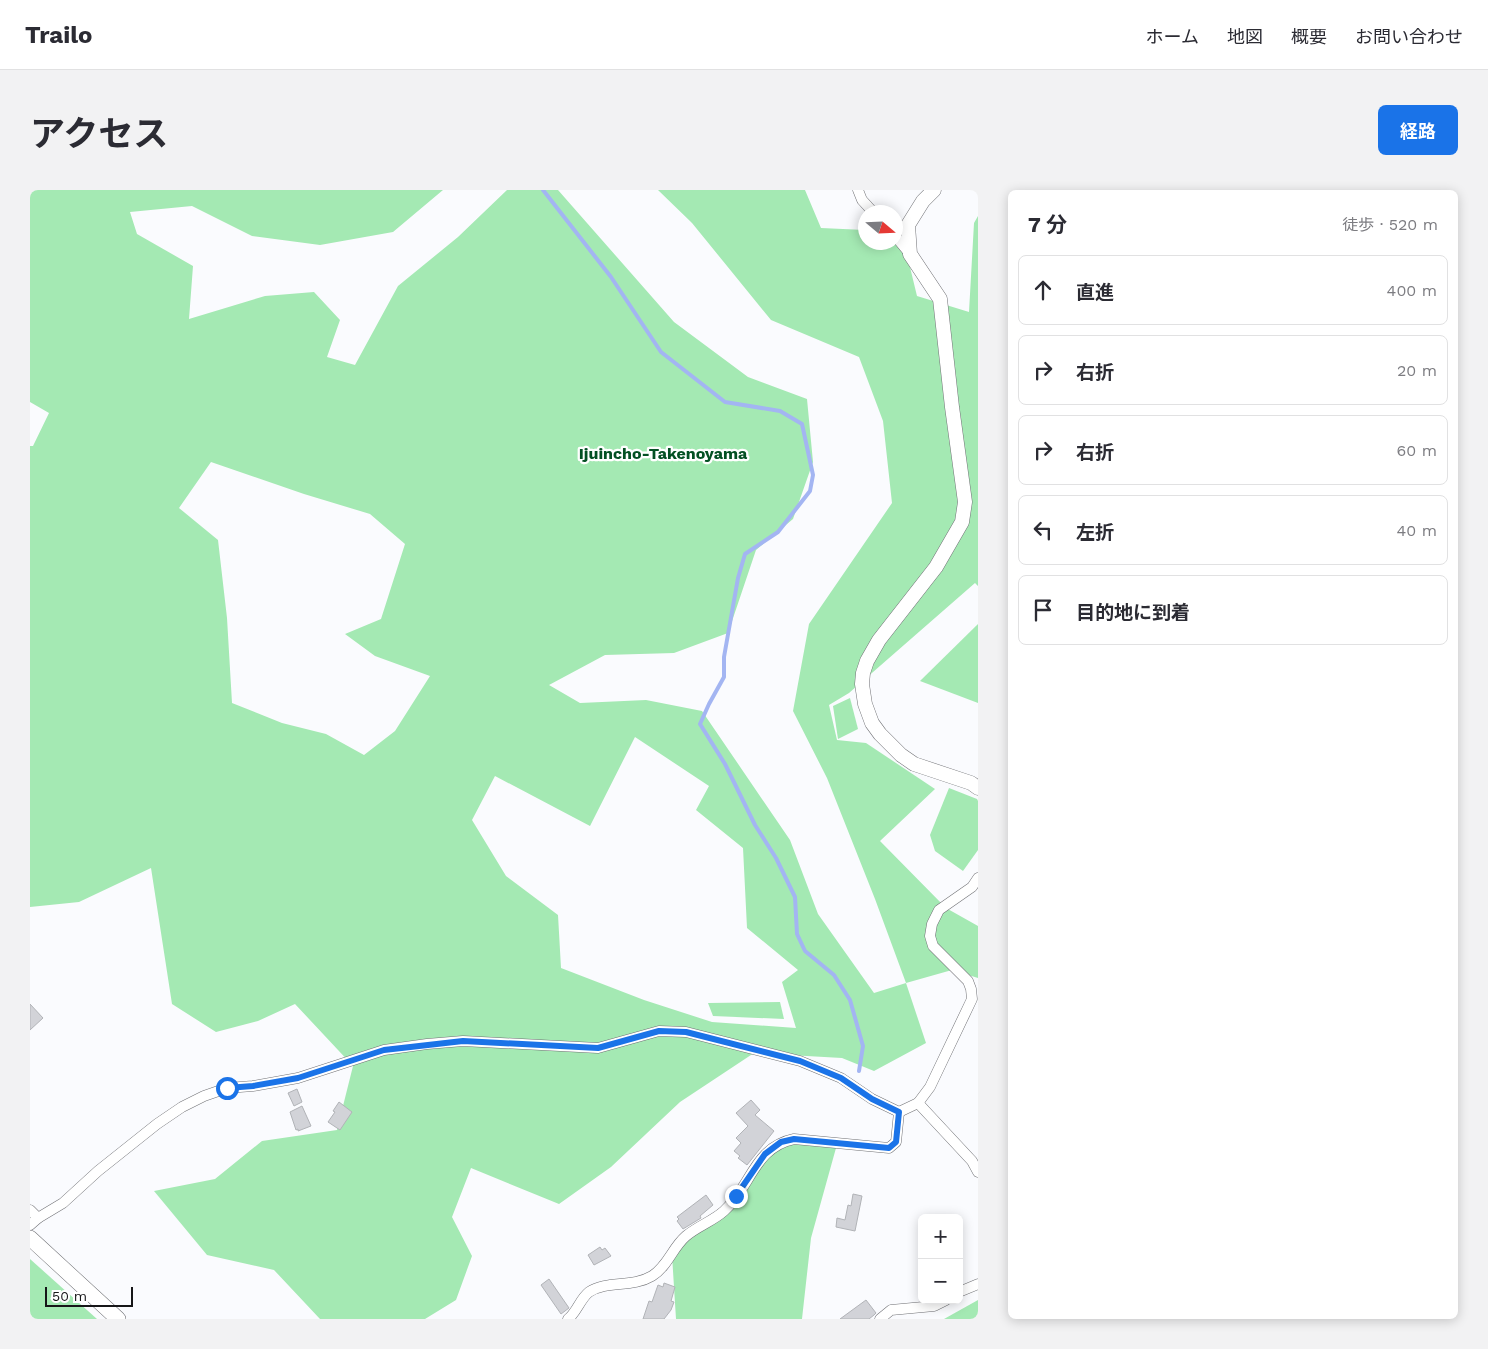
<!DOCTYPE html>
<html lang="ja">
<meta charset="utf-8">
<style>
body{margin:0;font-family:"Work Sans","Noto Sans JP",sans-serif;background:#f2f2f3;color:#2b2b33}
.controls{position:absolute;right:15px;bottom:15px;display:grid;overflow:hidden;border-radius:8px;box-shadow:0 2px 12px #0003}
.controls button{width:45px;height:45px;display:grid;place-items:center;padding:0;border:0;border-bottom:1px solid #e1e1e2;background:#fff;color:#2b2b33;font:25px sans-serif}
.compass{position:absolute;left:828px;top:15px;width:45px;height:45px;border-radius:50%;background:#fff;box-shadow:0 2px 12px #0003;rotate:109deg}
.scale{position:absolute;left:15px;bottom:12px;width:88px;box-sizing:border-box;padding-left:5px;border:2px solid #161618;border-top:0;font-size:14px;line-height:18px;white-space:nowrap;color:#161618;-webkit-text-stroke:4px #fff;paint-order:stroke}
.stop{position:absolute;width:15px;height:15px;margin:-11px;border:4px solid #1a73e8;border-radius:50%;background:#fff}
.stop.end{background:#1a73e8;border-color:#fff;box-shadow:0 1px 5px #0008}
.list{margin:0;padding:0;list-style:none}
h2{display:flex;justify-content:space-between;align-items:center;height:65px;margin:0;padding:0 20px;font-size:21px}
h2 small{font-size:16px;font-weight:400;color:#7c7c81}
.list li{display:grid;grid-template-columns:32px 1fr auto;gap:15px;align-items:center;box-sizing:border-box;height:70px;margin:0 10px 10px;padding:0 10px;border:1px solid #e1e1e2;border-radius:8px}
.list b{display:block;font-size:19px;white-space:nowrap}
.list em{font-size:16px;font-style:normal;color:#7c7c81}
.icon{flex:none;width:28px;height:28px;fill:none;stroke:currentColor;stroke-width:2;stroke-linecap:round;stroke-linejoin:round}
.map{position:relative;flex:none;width:948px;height:1129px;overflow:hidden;border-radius:8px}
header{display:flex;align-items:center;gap:30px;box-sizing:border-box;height:70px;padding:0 25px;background:#fff;border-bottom:1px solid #e1e1e2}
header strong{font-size:24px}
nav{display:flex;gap:28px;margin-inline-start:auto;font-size:18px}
.intro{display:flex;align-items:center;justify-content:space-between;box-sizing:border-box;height:120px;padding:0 30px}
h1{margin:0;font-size:35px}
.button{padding:12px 22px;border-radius:8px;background:#1a73e8;color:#fff;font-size:18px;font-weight:700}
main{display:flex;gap:30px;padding:0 30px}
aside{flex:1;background:#fff;border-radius:8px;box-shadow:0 2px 12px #0003}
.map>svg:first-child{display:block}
.green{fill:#a4e9b3;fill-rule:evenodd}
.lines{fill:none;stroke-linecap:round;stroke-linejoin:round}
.stream{stroke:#a3b5f2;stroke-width:4}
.building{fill:#d2d3d8;stroke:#b1b3b7}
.minor-casing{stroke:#707175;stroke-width:11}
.tertiary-casing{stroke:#707175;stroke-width:15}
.secondary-casing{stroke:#707175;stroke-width:16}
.minor{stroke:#fff;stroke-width:10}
.tertiary{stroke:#fff;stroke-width:14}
.secondary{stroke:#fff;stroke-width:15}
.route{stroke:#1a73e8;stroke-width:6}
.labels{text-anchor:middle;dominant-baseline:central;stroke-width:4.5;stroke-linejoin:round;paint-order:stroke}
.quarter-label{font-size:16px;font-weight:bold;fill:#035023;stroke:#fff}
</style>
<header>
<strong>Trailo</strong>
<nav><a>ホーム</a><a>地図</a><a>概要</a><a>お問い合わせ</a></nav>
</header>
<div class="intro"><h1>アクセス</h1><a class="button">経路</a></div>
<main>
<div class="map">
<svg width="948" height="1129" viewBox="0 0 948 1129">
<rect width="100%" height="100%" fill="#fafbfe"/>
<g class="green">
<path d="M0 0H413L363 42 290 55 222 46 162 16 100 22 107 44 163 76 159 129 235 106 284 102 310 130 297 167 325 175 368 96 428 47 477 0H528L644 132 718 187 777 209 783 272 763 329 726 360 698 443 644 463 575 465 519 495 550 513 616 510 672 521 760 650 788 724 844 803 876 793 845 709 797 588 763 521 779 434 862 313 853 231 829 167 741 130 662 33 628 0H775L791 38 835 40 836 52H866V40H871L887 106 939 122 944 33 948 26V396L945 393 819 503 799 515 807 550 836 553 905 599 850 651 916 718 948 736V788L922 780 876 793 896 853 844 881 812 868 724 863 650 912 581 977 529 1014 441 978 422 1027 442 1066 426 1110 395 1129H290L244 1080 177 1065 124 1001 185 989 232 951 307 940 323 876 265 814 228 831 186 842 142 814 121 678 49 712 0 717V256H3L19 223 0 212ZM181 272 274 304 340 324 375 354 351 429 315 444 345 466 400 486 365 541 334 565 296 544 252 533 202 513 197 428 188 350 149 318ZM605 547 679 596 666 620 713 658 717 738 768 780 752 792 766 838 682 832 614 810 531 778 528 725 476 686 442 630 465 586 560 636Z"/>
<polygon points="948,434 948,513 890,491"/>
<polygon points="820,508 828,539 808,549 803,516"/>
<polygon points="919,598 947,609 948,611 948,660 933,681 905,661 900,645"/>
<polygon points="750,812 754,829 683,826 678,813"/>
<polygon points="766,945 806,958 781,1048 772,1129 646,1129 642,1065 698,1011 734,961"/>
<polygon points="0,1069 67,1129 0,1129"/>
<polygon points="948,1110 948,1129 914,1129"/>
</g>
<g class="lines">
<polyline class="stream" points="513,0 581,87 631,162 695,212 750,221 772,234 783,285 780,301 748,342 715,364 708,388 694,467 694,487 679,514 670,534 695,574 725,635 746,668 765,707 767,744 775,761 804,785 820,810 833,856 829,881"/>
</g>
<g class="building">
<polygon points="0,814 13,828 0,840"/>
<polygon points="267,899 272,912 264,916 258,903"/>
<polygon points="721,910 730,920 725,925 744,941 717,975 708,968 710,966 704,961 711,953 706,948 718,936 706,923"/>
<polygon points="309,912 322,922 310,940 298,932 305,922 303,921"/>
<polygon points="272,916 281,936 268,941 268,939 266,940 260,922"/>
<polygon points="823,1004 832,1006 825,1041 806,1037 807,1028 815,1030 818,1015 821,1016"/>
<polygon points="676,1005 683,1015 670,1026 671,1028 653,1039 647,1031 649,1029 647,1027"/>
<polygon points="570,1057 572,1060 575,1058 581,1066 564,1075 558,1065"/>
<polygon points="519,1089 539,1118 531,1124 511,1095"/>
<polygon points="634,1093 645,1097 641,1111 644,1112 641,1120 634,1129 613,1129 619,1111 622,1112 628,1095 633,1097"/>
<polygon points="836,1110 846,1123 844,1125 839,1129 810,1129"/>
</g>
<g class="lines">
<defs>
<g id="minor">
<polyline points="828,0 832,10 843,22"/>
<polyline points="866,47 880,64"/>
<polyline points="888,913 942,971 948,982"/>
<polyline points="869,922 888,913 900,897 942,809 941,799 938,791 903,756 900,746 902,734 909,720 942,697 948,688"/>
<polyline points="0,1020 8,1028"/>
<polyline points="0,1035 8,1028 33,1013 68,981 127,934 152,917 174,906 197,898 223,896 268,888 354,860 397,854 433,851 568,858 629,841 656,842 770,871 811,888 842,909 869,922"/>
<polyline points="929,1102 948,1094"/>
<path d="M538 1129C547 1122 550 1109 559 1102 577 1090 602 1098 622 1086 638 1076 642 1058 656 1046 668 1036 683 1031 694 1021 721 997 724 957 764 949L859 958 866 952 869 922"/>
<polyline points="850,1129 861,1120 904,1116 916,1110"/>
</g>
<polyline id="tertiary" points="904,0 893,11 878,35 880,64 910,109 922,217 935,312 932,332 906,377 849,450 837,471 833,483 832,494 835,514 842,533 850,544 871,565 884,574 941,593 948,598"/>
<polyline id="secondary" points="0,1048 88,1129"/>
</defs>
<use href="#minor" class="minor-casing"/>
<use href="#tertiary" class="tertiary-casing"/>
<use href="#secondary" class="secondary-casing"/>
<use href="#minor" class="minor"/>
<use href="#tertiary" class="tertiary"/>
<use href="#secondary" class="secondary"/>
</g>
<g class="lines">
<polyline class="route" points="197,898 223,896 268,888 354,860 433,851 568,858 629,841 656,842 770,871 811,888 842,909 869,922 866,952 859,958 764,949 751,952 735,964 706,1006"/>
</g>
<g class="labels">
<g class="quarter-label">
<text x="633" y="263">Ijuincho-Takenoyama</text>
</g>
</g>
</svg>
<div class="controls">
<button>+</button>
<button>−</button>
</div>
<svg class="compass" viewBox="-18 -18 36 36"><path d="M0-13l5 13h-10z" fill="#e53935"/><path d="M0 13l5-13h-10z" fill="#7c7c81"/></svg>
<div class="scale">50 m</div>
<div class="stop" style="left:197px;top:898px"></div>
<div class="stop end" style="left:706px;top:1006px"></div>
</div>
<aside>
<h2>7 分<small>徒歩 · 520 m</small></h2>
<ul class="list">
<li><svg class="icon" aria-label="ahead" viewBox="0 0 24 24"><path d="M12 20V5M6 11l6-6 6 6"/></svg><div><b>直進</b></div><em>400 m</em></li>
<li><svg class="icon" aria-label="right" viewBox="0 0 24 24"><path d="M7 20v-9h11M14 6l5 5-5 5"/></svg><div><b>右折</b></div><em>20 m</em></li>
<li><svg class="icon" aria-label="right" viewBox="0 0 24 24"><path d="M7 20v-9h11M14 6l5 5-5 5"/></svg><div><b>右折</b></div><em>60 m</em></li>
<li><svg class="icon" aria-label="left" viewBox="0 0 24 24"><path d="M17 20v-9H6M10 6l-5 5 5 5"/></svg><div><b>左折</b></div><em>40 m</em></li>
<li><svg class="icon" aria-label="arrive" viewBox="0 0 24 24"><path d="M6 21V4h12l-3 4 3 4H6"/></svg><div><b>目的地に到着</b></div></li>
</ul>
</aside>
</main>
